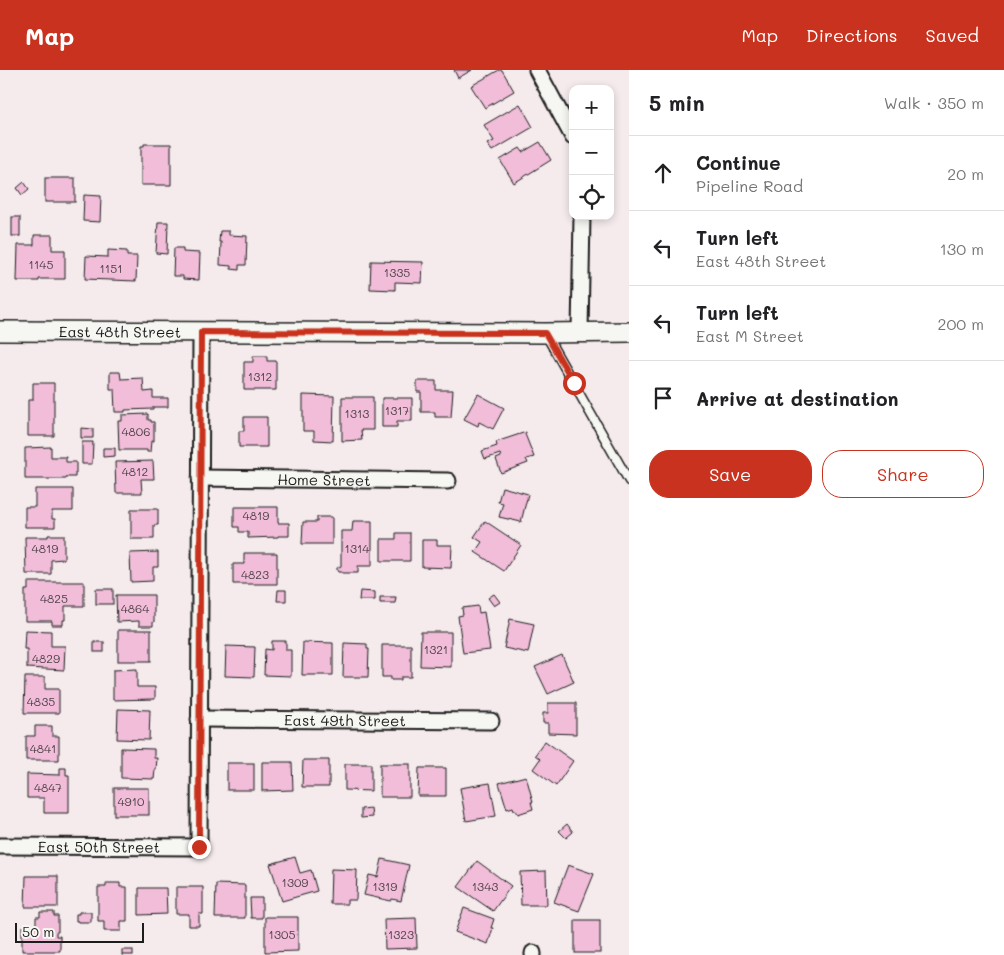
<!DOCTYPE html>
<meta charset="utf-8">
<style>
body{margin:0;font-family:Mali,sans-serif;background:#f2f2f2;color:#202124}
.controls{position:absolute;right:15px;top:15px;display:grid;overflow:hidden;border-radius:10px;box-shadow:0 2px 8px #0003}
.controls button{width:45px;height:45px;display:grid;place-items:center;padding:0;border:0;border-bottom:1px solid #e0e0e0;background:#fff;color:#202124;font:25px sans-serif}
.scale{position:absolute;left:15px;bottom:12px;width:129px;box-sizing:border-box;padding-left:5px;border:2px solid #1c1c1c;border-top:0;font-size:14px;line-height:18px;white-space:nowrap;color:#1c1c1c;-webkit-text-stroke:4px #f6f6f2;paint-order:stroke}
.stop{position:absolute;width:15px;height:15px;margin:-11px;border:4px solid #c8321e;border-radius:50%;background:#fff}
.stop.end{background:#c8321e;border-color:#fff;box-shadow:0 1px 5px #0008}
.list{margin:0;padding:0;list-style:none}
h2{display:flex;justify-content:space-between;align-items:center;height:65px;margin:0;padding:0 20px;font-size:21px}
h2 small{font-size:16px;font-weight:400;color:#757577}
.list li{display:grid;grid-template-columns:32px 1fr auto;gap:15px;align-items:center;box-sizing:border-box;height:75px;padding:0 20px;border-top:1px solid #e0e0e0}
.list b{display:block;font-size:19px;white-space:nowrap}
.list p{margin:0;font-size:16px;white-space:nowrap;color:#757577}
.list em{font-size:16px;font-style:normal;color:#757577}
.actions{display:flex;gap:10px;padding:15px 20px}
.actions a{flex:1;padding:11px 0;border:1px solid #c8321e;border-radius:20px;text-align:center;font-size:18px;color:#c8321e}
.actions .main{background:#c8321e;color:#fff}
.icon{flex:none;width:28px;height:28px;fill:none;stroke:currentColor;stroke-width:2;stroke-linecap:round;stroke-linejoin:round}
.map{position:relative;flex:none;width:629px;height:885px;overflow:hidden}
header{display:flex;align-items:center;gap:30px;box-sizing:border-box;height:70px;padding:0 25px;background:#c8321e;color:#fff}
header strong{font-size:24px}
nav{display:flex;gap:28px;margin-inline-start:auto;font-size:18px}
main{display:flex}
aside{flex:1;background:#fff}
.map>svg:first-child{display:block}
.building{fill:#f1bdd9;stroke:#1c1c1c}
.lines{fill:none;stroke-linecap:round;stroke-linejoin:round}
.service-casing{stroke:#1c1c1c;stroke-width:11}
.minor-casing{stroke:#1c1c1c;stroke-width:19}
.tertiary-casing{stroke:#1c1c1c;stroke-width:22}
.service{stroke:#f6f6f2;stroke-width:8}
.minor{stroke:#f6f6f2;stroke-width:15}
.tertiary{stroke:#f6f6f2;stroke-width:19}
.route{stroke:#c8321e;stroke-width:6}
.labels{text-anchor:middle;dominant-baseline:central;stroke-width:4;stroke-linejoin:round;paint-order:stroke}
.number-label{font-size:12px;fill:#51444b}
.street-label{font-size:15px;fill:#1c1c1c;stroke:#f6f6f2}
</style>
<header>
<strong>Map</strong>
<nav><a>Map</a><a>Directions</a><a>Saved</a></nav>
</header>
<main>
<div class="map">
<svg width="629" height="885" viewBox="0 0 629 885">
<rect width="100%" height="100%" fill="#f5ebed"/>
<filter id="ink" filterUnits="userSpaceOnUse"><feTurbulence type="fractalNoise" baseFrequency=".02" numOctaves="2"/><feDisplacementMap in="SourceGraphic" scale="10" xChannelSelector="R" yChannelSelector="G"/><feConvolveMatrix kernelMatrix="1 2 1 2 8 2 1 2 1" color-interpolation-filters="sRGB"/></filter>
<g filter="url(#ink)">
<g class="building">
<polygon points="454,0 472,0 458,8"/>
<polygon points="499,0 502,0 514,21 485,38 471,16"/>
<polygon points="520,34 533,57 492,81 487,74 494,71 484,55"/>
<polygon points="540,72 551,90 514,113 500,90 520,78 523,82"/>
<polygon points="144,74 171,74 171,115 141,115 141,76 144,76"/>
<rect x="45" y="108" width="30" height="24"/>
<polygon points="24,112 29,119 22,125 17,118"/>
<polygon points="84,125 101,126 100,152 83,151"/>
<rect x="12" y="147" width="8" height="19"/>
<polygon points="158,152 168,152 167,184 156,183"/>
<polygon points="220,161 229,161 229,165 247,166 246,195 239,195 239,200 231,199 231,196 220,195 221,172 219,172"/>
<polygon points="34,165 52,165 52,180 65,180 65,209 39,209 39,211 17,211 18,175 34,175"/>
<polygon points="174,178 183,178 183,182 200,183 199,210 183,209 183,206 173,206"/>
<polygon points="108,180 127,181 127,186 137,186 136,211 85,209 86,186 108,187"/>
<polygon points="371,191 423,192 422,213 395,212 395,220 370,219"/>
<polygon points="253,286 267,286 267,291 276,291 276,320 244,320 244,292 253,292"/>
<polygon points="110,302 120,302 121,309 143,308 144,322 153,321 153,328 168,328 168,337 153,337 153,339 125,340 125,342 115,342 114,319 110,319"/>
<polygon points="417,311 436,311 436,320 453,320 451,347 435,347 435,342 421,342 421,322 417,322"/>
<polygon points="33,313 54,313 54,366 28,366 28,330 33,330"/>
<polygon points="478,324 504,338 493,359 479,352 478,356 464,349"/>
<polygon points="303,325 334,326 333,371 314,370 314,361 303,361"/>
<polygon points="342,327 373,327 373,360 361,360 362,370 342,371"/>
<polygon points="382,328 412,328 412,351 397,351 397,357 382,357"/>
<polygon points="148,344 148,350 151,350 151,352 154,352 154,371 151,371 150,382 147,382 147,380 119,380 118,351 122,351 122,345"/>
<polygon points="244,347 267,347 267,377 239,377 239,361 244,361"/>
<polygon points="81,358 93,359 93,368 81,368"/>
<polygon points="526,362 526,363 525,364 534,387 526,389 528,393 501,403 496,389 501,387 500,384 485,389 482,381 497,376 496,372"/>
<polygon points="82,372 93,372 92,394 82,394"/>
<polygon points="51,377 51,387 66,387 66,392 76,392 76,403 75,403 75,407 66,407 66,409 25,409 25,378"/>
<polygon points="103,378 115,378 115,386 103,387"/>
<polygon points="153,391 154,409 141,409 142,423 116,423 115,392"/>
<polygon points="502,417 528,424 521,452 499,447 503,433 498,432"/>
<polygon points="35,419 73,419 73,441 52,441 52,449 55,449 55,457 25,457 25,437 35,437"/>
<polygon points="234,437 278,437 278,453 289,453 289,466 278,466 278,467 248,468 248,462 239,462 239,457 234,457"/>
<polygon points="131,439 158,439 158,455 154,455 154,469 131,469"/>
<polygon points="317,447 332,447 332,474 302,474 303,452 317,452"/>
<polygon points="353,451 372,451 372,496 358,496 358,503 342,503 342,502 338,502 337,500 337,498 341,496 341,461 352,461"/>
<polygon points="485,451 521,475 504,501 475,482 482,472 474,467"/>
<polygon points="396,463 410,463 410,491 381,491 381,469 396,469"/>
<polygon points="48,465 64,465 64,489 51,490 51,504 26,504 25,467 48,467"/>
<polygon points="422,470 437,470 437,475 452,475 451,498 422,497"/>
<polygon points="158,482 158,497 153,497 153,511 131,512 130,483"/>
<polygon points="244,483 277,483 277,514 233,514 233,494 244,494"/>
<polygon points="28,512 84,512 84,536 65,536 65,550 63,550 63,555 52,555 52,551 25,551 25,520 28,520"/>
<rect x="96" y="519" width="17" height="15"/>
<polygon points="278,520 286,520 286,531 277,531"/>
<polygon points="360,521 375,522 375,530 359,530"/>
<polygon points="494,524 500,532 494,536 488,528"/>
<polygon points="116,525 154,525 154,552 153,552 153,556 139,556 139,551 117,552"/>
<polygon points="380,527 396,527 395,533 380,533"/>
<polygon points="478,536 479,543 484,542 490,580 463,583 458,546 463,545 462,538"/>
<polygon points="510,549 534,554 528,583 504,578"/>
<polygon points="25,560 51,561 51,576 65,576 64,600 27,598 27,579 24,579"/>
<rect x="118" y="560" width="33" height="31"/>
<polygon points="421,562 451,562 451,597 420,596"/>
<polygon points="272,571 286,571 286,580 291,580 291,606 264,605 265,579 272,580"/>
<rect x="94" y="572" width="10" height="10"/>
<polygon points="303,572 333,573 333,605 302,605"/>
<polygon points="344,573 367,574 367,579 369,579 368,607 343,607"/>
<polygon points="382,575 411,575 411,607 401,607 401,610 391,610 391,607 382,607"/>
<polygon points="226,576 255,577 254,607 225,606"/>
<polygon points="562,585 574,612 548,624 535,597"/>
<polygon points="137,599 137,617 155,617 155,629 113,630 113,600"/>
<polygon points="25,607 45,607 45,619 59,619 59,643 24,643"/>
<polygon points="548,633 576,633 576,664 548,663 548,653 543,653 543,643 548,643"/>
<polygon points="118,639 150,640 149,670 117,669"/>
<polygon points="35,656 52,656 52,666 59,666 59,690 26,690 26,666 35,666"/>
<polygon points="545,671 573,691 556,716 533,699 540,689 535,685"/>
<polygon points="121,678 154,679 154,688 157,688 156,700 155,700 154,709 121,708"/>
<polygon points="303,690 329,690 329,717 302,717"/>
<polygon points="262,692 292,692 293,720 262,721"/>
<rect x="227" y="693" width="27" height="27"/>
<polygon points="345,694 371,694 371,721 345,720"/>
<rect x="380" y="694" width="30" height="33"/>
<polygon points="60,698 66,698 66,705 69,705 69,743 44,743 44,728 27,728 27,704 60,705"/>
<polygon points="419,698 446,698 446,726 418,726"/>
<polygon points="526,706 533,732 531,732 533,739 518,744 516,740 514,740 513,737 507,739 499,713"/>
<polygon points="490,713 496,746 466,751 460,718"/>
<rect x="114" y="718" width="35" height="27"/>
<polygon points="371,738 372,747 361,748 361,739"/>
<polygon points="567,754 573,762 566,768 559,761"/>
<polygon points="295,787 300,803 311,800 317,821 282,831 270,794"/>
<polygon points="382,789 409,795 401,831 392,829 391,831 364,825 369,805 378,807"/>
<polygon points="477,791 511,816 493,841 458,817"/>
<polygon points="568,795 594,804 579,841 554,832"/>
<polygon points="331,799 357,800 356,830 347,830 347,834 330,834"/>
<polygon points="546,801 547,835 521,835 520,802"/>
<polygon points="26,806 58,806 58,837 25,837"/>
<polygon points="106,813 120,813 120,817 127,817 127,851 121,851 121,861 104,861 104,851 98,851 98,817 106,817"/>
<polygon points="216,814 245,815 245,848 215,848"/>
<polygon points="176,817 203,817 203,844 199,844 199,856 189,856 189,844 176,844"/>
<polygon points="139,818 166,818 167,844 139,845"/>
<polygon points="250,828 262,828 262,848 251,848"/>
<polygon points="464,838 494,849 491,858 493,858 488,874 455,862"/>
<polygon points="40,842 54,842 54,846 58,846 58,862 56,862 56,866 60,866 60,881 22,881 22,857 36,857 36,847 40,847"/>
<polygon points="79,842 91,842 91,852 78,852 78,851 76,851 76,844 79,844"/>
<polygon points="265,847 298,847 298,881 265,882"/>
<polygon points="416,848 417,878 385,879 384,849"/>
<rect x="575" y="850" width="25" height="33"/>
<rect x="122" y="880" width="11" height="5"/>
</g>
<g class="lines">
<defs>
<polyline id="service" points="546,265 629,411"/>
<g id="minor">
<polyline points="537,0 573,67"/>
<polyline points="580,263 582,146"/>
<path id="s1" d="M200 408 448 411"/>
<path id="s2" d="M199 649 491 651"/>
<path id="s3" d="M0 776 199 777 201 262"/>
<polyline points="533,883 533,885"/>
</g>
<g id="tertiary">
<path id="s4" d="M0 261 545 263 629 262"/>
</g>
</defs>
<use href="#service" class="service-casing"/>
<use href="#minor" class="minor-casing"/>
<use href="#tertiary" class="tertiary-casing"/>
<use href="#service" class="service"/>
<use href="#minor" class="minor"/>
<use href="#tertiary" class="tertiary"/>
</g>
</g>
<g class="lines" filter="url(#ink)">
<polyline class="route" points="199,777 201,262 545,263 574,313"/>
</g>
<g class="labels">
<g class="number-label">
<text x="41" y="194">1145</text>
<text x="111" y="198">1151</text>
<text x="397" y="202">1335</text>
<text x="260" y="306">1312</text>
<text x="397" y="340">1317</text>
<text x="357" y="343">1313</text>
<text x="136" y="361">4806</text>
<text x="135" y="401">4812</text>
<text x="256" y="445">4819</text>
<text x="45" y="478">4819</text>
<text x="357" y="478">1314</text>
<text x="255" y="504">4823</text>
<text x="54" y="528">4825</text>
<text x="135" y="538">4864</text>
<text x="436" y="579">1321</text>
<text x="46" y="588">4829</text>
<text x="41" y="631">4835</text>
<text x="43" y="678">4841</text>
<text x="48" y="717">4847</text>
<text x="131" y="731">4910</text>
<text x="295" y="812">1309</text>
<text x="385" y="816">1319</text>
<text x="485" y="816">1343</text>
<text x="282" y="864">1305</text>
<text x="401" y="864">1323</text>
</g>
<g class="street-label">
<text stroke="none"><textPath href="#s4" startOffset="120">East 48th Street</textPath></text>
<text stroke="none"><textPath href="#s1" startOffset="124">Home Street</textPath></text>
<text stroke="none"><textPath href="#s2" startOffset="146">East 49th Street</textPath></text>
<text stroke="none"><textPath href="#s3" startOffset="99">East 50th Street</textPath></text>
</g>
</g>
</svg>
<div class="controls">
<button>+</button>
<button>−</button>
<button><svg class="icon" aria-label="locate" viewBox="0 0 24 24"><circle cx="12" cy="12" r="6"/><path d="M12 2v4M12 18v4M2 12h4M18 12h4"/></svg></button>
</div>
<div class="scale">50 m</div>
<div class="stop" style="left:574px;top:313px"></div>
<div class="stop end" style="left:199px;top:777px"></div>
</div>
<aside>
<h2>5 min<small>Walk · 350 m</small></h2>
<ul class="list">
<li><svg class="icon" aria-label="ahead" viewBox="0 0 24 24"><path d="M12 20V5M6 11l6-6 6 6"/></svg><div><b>Continue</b><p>Pipeline Road</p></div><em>20 m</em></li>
<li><svg class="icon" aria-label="left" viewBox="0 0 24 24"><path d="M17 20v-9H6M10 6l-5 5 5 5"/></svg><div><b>Turn left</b><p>East 48th Street</p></div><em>130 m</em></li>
<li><svg class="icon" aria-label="left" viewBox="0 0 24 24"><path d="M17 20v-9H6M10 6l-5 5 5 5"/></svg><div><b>Turn left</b><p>East M Street</p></div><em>200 m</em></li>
<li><svg class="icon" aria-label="arrive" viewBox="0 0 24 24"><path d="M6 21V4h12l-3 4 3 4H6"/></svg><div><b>Arrive at destination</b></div></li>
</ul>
<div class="actions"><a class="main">Save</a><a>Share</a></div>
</aside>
</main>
